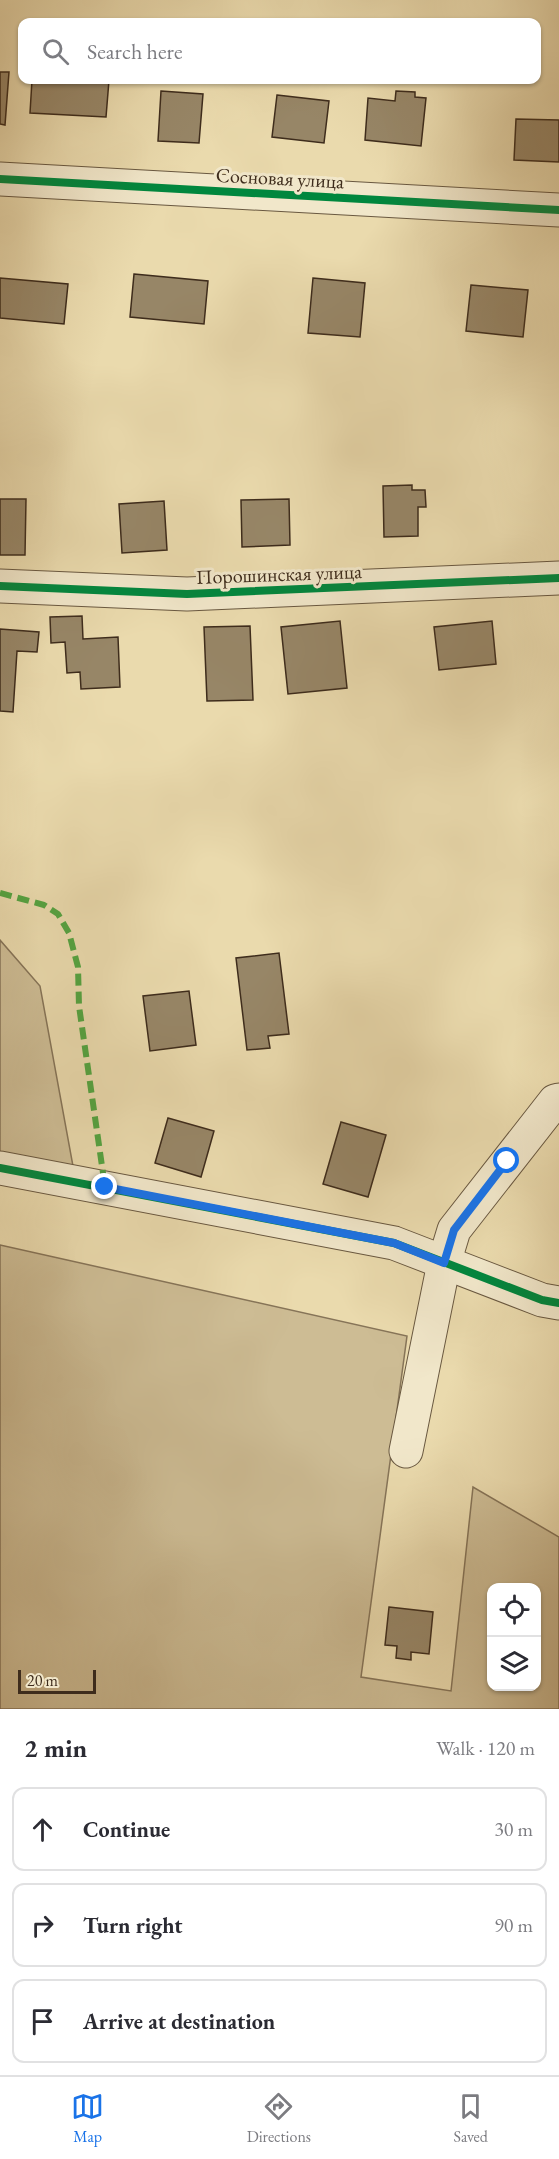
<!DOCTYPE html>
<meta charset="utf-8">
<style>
body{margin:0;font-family:"EB Garamond",serif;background:#f7f7f7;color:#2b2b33}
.controls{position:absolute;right:18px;bottom:18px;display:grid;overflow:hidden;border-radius:12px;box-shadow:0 2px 4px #0004}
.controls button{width:54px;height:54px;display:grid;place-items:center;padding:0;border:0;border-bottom:2px solid #e1e1e2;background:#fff;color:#2b2b33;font:30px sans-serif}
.scale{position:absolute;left:18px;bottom:15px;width:78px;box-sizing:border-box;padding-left:6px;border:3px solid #3e2c1c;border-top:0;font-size:16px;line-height:21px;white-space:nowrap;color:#3e2c1c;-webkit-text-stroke:4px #f1e7ca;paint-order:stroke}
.stop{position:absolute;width:18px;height:18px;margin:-14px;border:4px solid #1a73e8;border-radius:50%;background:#fff}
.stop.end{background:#1a73e8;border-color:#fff;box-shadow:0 2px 6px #0008}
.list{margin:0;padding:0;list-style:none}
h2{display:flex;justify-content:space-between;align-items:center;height:78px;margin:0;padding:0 24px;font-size:26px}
h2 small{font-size:20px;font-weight:400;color:#7c7c81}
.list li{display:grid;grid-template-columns:39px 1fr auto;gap:18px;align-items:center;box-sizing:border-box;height:84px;margin:0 12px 12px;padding:0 12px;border:2px solid #e1e1e2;border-radius:12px}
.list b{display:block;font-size:22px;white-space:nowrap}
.list em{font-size:20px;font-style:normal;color:#7c7c81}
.icon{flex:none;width:33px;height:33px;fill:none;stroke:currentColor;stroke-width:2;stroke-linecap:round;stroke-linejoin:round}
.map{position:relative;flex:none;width:559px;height:1709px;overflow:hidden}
.search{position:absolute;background:#fff;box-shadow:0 2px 4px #0004;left:18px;right:18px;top:18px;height:66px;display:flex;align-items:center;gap:15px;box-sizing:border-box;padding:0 21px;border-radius:12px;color:#7c7c81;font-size:22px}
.sheet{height:366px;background:#fff}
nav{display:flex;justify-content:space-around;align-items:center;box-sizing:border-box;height:84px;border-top:2px solid #e1e1e2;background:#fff;font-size:16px;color:#7c7c81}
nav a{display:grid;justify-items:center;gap:3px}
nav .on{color:#1a73e8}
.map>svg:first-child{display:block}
.green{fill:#cdbc94;stroke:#867458;stroke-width:1.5;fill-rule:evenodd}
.building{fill:#978667;stroke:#3e2c1c;stroke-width:1.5}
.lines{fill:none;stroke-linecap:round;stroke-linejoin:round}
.minor-casing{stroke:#695840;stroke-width:35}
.minor{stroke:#f1e7ca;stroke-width:33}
.quiet{stroke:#54a441;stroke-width:6;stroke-dasharray:12 6;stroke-linecap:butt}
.cycleway-casing{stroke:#f1e7ca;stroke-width:11}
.cycleway{stroke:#00873e;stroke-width:8}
.route{stroke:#1a73e8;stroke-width:8}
.labels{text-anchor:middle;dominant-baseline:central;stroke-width:6;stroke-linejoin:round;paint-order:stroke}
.street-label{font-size:20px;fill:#3e2c1c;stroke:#f1e7ca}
</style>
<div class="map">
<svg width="559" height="1709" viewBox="0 0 559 1709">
<rect width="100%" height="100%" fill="#eadaad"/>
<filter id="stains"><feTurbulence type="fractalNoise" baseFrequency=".00333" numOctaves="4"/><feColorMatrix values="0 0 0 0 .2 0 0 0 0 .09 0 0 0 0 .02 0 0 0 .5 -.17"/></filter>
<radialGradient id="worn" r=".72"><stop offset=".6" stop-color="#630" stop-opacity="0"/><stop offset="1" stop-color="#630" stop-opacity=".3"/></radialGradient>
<g class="green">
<polygon points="0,940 40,986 73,1166 0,1153"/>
<path d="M0 1245 407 1336 361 1677 451 1691 473 1487 559 1537V1709H0ZM492 1588H536V1686H492Z"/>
</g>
<g class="building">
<polygon points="0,72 9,72 5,125 0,124"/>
<polygon points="32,80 109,80 106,117 30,113"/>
<polygon points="161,91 203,94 199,143 158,141"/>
<polygon points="396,91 415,92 415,97 426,98 421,146 365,140 368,98 395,101"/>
<polygon points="277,95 329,101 324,143 272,137"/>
<polygon points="516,119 559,120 559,162 514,160"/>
<polygon points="134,274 208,281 204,324 130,317"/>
<polygon points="0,278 68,284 64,324 0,318"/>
<polygon points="313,278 365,283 360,337 308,333"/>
<polygon points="471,285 528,290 523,337 466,331"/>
<polygon points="412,485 412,490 425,490 426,507 418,507 418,536 384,537 383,486"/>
<polygon points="0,499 26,499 25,555 0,555"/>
<polygon points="289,499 290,545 242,547 241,500"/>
<polygon points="164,501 167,550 122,553 119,504"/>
<polygon points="82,616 83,639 118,637 120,687 81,689 80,672 67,673 65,642 51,643 50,617"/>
<polygon points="340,621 347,688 288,694 281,627"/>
<polygon points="492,621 496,664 439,670 434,627"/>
<polygon points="250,626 253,700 207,701 204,627"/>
<polygon points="0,629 39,632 37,652 17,651 13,712 0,711"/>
<polygon points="279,953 289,1034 268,1036 270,1048 247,1050 236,958"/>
<polygon points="189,991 196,1045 150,1051 143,996"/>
<polygon points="168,1118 214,1131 201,1177 155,1163"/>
<polygon points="341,1122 386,1135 368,1197 323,1184"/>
<polygon points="389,1607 433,1612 429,1654 411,1652 411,1660 396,1658 397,1646 385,1645"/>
</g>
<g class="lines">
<defs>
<g id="minor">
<polyline points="0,179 559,210"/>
<polyline points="0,586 187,594 559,578"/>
<polyline points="0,1168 394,1243 542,1300 559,1303"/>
<polyline points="406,1451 444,1263 454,1230 555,1101 559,1100"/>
</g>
</defs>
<use href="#minor" class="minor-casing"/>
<use href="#minor" class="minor"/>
<polyline class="quiet" points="0,893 44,905 58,914 69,933 78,967 79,1006 105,1187"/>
<defs>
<g id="cycleway">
<polyline points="0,179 559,210"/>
<polyline points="0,586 187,594 559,578"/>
<polyline points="0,1168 394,1243 542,1300 559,1303"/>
</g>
</defs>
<use href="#cycleway" class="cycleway-casing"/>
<use href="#cycleway" class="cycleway"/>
</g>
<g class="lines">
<polyline class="route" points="105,1187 394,1243 444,1263 454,1230 507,1161"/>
</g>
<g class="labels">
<g class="street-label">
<text transform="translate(280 178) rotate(3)">Сосновая улица</text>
<text transform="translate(279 574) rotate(-2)">Порошинская улица</text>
</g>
</g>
<rect width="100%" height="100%" filter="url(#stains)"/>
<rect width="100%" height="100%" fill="url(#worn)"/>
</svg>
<div class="controls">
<button><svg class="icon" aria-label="locate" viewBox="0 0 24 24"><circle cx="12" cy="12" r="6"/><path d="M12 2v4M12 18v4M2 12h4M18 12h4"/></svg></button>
<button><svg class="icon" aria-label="layers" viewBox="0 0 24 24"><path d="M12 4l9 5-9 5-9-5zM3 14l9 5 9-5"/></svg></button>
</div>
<div class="scale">20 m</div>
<div class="stop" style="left:507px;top:1161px"></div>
<div class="stop end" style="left:105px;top:1187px"></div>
<div class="search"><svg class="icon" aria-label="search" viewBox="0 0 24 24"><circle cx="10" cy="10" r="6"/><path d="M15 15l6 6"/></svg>Search here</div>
</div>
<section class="sheet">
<h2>2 min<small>Walk · 120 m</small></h2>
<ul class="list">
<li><svg class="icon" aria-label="ahead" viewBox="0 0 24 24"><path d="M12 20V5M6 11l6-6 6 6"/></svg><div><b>Continue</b></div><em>30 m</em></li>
<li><svg class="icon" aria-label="right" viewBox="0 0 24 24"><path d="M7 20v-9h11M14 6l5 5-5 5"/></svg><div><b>Turn right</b></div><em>90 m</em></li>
<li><svg class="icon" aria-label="arrive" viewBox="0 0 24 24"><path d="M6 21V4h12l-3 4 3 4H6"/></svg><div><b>Arrive at destination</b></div></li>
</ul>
</section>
<nav>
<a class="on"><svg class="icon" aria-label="map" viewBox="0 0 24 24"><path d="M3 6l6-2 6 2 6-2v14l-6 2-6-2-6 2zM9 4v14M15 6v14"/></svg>Map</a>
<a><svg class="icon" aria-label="directions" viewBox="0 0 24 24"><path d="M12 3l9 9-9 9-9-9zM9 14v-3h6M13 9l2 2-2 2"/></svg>Directions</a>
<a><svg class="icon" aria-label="saved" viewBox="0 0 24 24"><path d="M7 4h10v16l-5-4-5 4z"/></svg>Saved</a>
</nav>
